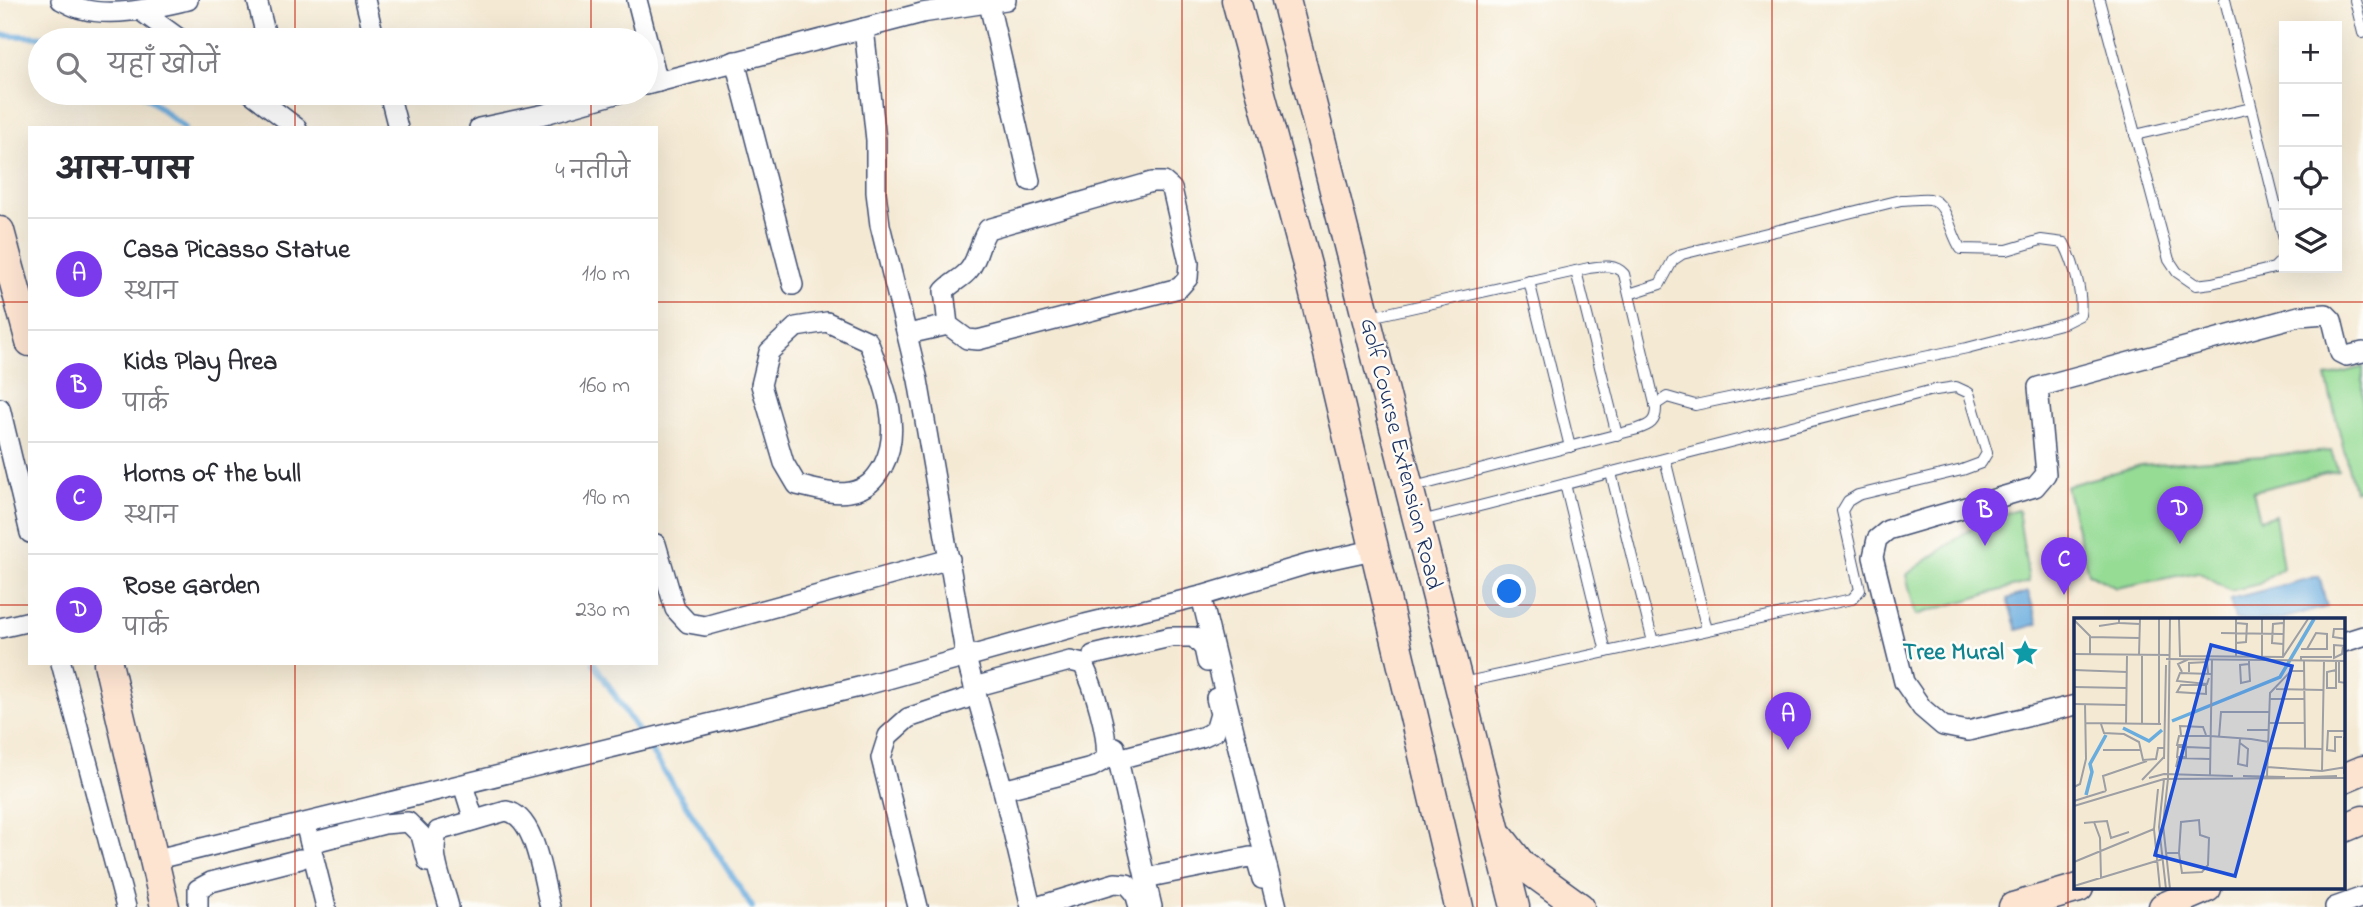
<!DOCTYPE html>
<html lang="hi">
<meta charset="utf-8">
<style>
body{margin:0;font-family:"Indie Flower","Playpen Sans Deva",sans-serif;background:#f2f2f3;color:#2b2b33}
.controls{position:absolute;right:21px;top:21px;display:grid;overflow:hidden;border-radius:0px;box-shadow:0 7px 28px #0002}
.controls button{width:63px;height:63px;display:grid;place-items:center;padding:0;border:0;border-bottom:2px solid #e1e1e2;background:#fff;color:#2b2b33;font:35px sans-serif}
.you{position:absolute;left:1510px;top:592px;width:24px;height:24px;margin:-18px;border:5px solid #fff;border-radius:50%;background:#1a73e8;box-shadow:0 0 0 10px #1a73e833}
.badge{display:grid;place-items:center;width:46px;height:46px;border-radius:50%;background:#7c3aed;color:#fff;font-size:23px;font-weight:700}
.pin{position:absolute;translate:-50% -58px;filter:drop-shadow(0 2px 4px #0008)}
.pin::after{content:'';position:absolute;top:37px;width:24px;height:21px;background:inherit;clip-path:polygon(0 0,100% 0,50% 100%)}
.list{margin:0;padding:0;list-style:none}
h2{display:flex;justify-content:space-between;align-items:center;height:91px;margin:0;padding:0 28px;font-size:30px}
h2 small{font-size:23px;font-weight:400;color:#7c7c81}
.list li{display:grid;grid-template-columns:46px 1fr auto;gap:21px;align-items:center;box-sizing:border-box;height:112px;padding:0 28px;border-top:2px solid #e1e1e2}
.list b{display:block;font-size:26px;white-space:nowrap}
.list p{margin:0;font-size:23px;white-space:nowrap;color:#7c7c81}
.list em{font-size:23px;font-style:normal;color:#7c7c81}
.icon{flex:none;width:38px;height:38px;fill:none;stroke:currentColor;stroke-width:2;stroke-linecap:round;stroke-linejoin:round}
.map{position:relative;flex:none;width:2363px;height:907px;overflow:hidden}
.search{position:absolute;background:#fff;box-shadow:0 7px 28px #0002;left:28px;top:28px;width:630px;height:77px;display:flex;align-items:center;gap:18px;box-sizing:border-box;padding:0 24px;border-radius:38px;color:#7c7c81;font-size:26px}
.panel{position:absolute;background:#fff;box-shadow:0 7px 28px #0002;left:28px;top:126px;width:630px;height:539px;border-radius:0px}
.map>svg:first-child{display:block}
.green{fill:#96dc95;stroke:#58867a;stroke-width:2}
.water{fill:#69acde;stroke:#426e9e;stroke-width:2}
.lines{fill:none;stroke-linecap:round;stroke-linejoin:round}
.stream{stroke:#69acde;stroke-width:6}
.lane-casing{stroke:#3c4b70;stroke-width:12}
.street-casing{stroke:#3c4b70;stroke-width:22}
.secondary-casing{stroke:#3c4b70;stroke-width:31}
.lane{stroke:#fff;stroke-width:10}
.street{stroke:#fff;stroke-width:19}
.secondary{stroke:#fde4d1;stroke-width:28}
.grid{fill:none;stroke:#c8321e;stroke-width:2;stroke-opacity:0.55}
.labels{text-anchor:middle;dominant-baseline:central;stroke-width:5;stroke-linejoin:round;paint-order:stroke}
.street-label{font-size:24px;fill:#1b2f5e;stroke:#fdfcf7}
.culture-label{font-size:24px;font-weight:bold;fill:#0d838f;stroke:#fdfcf7;text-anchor:end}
.inset-river{fill:none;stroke:#69acde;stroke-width:3.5}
.inset-road{fill:none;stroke:#9d9fa4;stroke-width:2}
.view{fill:#1d4ed8;fill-opacity:0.15;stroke:#1d4ed8;stroke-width:3.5}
.inset-edge{fill:none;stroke:#1b2f5e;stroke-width:3.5}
</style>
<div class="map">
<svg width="2363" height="907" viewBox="0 0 2363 907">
<rect width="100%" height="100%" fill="#fdfcf7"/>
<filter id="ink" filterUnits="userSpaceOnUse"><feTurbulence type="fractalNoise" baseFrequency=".0143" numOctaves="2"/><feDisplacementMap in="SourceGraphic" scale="14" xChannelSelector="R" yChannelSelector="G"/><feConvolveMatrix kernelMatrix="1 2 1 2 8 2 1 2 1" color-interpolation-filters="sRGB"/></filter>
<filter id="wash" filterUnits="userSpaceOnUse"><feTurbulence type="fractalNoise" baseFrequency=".00686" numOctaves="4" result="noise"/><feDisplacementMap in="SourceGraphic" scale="28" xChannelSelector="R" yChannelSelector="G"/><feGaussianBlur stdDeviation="1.57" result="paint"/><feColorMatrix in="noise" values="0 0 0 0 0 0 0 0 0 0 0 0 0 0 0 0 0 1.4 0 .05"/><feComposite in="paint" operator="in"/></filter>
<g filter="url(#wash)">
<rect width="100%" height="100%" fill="#f4e9d3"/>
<g class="green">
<polygon points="2363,367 2363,488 2354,491 2326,377"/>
<polygon points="2331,451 2338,470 2253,491 2260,520 2275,515 2283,568 2259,584 2230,591 2198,572 2116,588 2088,573 2066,486 2141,465"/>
<polygon points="2018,510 2029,582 1916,615 1906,575 1986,518"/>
</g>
<g class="water">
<polygon points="2319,576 2327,607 2277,620 2235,620 2230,599"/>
<polygon points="2028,592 2038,624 2017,630 2007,599"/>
</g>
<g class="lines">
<g class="stream">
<polyline points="0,35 66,38 70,40"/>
<polyline points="142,93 184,128"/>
<polyline points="594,663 752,907"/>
</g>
</g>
</g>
<g filter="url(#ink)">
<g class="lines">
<defs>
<g id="lane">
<polyline points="2099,0 2169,260 2177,272 2196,285 2212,283 2274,268 2283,259 2284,239 2225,0"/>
<polyline points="2355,0 2363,33"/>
<polyline points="2135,135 2251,108"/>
<polyline points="1576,271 1617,435"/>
<polyline points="1529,281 1570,447"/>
<path d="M1629 294 1660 284 1673 260 1682 254 1901 200C1910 200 1921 198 1930 199 1948 203 1950 234 1961 249L2007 250 2041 240 2064 243C2074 263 2083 293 2080 315L2064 323 1967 348 1695 405 1667 397 1655 405"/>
<path d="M1370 317 1589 268C1603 266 1615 264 1624 274L1656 408C1656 422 1650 425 1638 429L1410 488"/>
<polyline points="1665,459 1707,630"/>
<polyline points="1611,473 1653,642"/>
<polyline points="1565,484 1606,652"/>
<polyline points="1421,521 1929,391 1956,387 1969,393 1987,453 1981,463 1962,470 1858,495 1848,501 1842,511 1860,590 1852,599 1462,683"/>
</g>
<g id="street">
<path d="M61 0C67 3 75 8 82 9 115 18 156 7 188 0"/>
<polyline points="257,0 267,40"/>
<polyline points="365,0 375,40"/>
<polyline points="637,0 658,82"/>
<polyline points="989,4 1030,181"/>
<polyline points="141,11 181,40"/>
<polyline points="864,28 876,140 876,192 880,225 918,380 966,658 1003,790 1031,907"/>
<polyline points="735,61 793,285"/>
<polyline points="646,85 922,13 1006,0"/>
<polyline points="251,93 297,128"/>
<polyline points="389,93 398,128"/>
<polyline points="479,128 545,114 619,93"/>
<path d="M827 322 868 341C882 379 904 427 883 466 875 480 867 489 850 492 833 495 814 489 797 485L784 463 761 385 769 352 796 327Z"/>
<path d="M908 334 948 325 967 339 978 340 1179 288 1188 278 1189 263 1172 189 1164 182H1152L988 229C979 241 979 258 969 270 963 278 951 283 944 291L948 325"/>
<polyline points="0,408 30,533"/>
<polyline points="656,544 675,609 688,623 705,626 950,559"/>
<polyline points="1201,596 1277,907"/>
<polyline points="0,628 30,621"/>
<polyline points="2344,642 2363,636"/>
<polyline points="1093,655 1170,637 1194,637 1204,648 1207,662"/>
<polyline points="61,663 126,907"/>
<path d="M974 687 1070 661 1083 664C1094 687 1109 734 1106 759L1092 767 1003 790"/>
<polyline points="2076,705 1968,731 1943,726 1922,708 1904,682 1873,557 1877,539 1888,530 2035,487 2046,474 2038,387 2299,316 2326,314 2332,320 2340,353 2346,356 2363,352"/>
<polyline points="1115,747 1152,907"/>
<polyline points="1118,759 1202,737 1215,731 1220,714 1216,698"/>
<polyline points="463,785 474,820"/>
<polyline points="307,831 326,907"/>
<polyline points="310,843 384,824 408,822 421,835 428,862"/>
<polyline points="153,860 859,687 1085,624 1201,596 1308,564 1373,550"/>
<polyline points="1145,878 1250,857 1257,861 1262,879"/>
<polyline points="198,907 198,889 211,882 300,859"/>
<path d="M449 907C443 883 429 855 438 831L506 811C536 815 543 882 550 907"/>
<polyline points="918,907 881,758 888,736 908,718 965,699"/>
<polyline points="1036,907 1115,883 1127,884 1135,893 1139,907"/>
<polyline points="2335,907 2363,897"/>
</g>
<g id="secondary">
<polyline points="1236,0 1308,269 1459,907"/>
<polyline points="1286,0 1515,907"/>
<polyline points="0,231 30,342"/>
<polyline points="108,663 165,907"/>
<polyline points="2344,778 2363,770"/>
<polyline points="2344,828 2363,820"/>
<polyline points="1501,838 1522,865 1580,907"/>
<polyline points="2013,907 2079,888"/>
<polyline points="2163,907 2207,888"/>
</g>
</defs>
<use href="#lane" class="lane-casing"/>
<use href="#street" class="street-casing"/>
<use href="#secondary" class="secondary-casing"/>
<use href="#lane" class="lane"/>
<use href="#street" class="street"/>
<use href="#secondary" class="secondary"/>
</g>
</g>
<path class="grid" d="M295 0V40M591 0V40M886 0V907M1182 0V907M1477 0V907M1772 0V907M2068 0V907M295 93V128M591 93V128M0 302H30M656 302H2363M0 605H30M656 605H2363M295 663V907M591 663V907"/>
<defs>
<symbol id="sight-bare" viewBox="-9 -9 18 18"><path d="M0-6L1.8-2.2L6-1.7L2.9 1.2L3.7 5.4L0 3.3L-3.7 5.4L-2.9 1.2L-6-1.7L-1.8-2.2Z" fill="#0f9aa8" stroke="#fdfcf7" stroke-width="2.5" paint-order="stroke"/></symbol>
</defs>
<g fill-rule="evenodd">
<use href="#sight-bare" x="2006" y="634" width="38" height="38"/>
</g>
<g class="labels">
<g class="street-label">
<text transform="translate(1400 454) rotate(76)">Golf Course Extension Road</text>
</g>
<g class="culture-label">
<text x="2004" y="653">Tree Mural</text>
</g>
</g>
<g transform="translate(2074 618)">
<rect width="271" height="271" fill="#f4e9d3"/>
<path class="inset-river" d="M98 103 206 59 240 1M49 110 75 123 88 112M12 177 18 154 16 146 32 117"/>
<path class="inset-road" d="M105 1 106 38 209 39 234 1M0 2 16 18V36M45 5 66 6M25 8 45 5V1M270 11H260L259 19 272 21M147 15 209 16M16 19 66 20M162 25 172 24 173 6 162 5M209 26 198 25 199 6 209 5M269 28 268 36 260 40V27L272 28M227 31H254M233 31 242 15 253 16V31M0 36 96 37M65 37 66 1M162 38V1M188 38V1M209 39 210 1M92 41 272 43M175 43V46L176 63 167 65 166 47 175 46M227 43V39H258M230 43 231 130M262 43V70H253V54L262 52M265 43V64L272 65M0 52 53 54M108 54 104 46 115 41M115 54V45L133 44 134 55M135 60 133 66 103 63 106 55 137 56M132 67V76L103 74 107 67ZM0 69 53 70M202 71 250 72M195 81H231M0 86 52 87M11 105 87 106M195 105H231M27 106 30 115 50 116 65 124 69 142 82 141 84 130H90M52 106 53 37M68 106V37M85 106V1M173 112H195M107 117 106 108 129 109 132 117M112 118V127H103L105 118H136L177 121 195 124M145 119 147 94H195M268 119H261V133L253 132 254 113H272M166 125 174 131 173 148 164 146 166 121M112 129V139H103L104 129H112L136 130M194 130 249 131M29 132H67M90 141 92 47M102 149 104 140 136 141M193 149 248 153 272 149M248 153 250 43M270 156V119M136 157 138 41M169 158 211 159M193 158 196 75 217 53H231M236 159 263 158M75 160 90 156 159 158M94 160 96 1M90 161 85 209 92 271M94 161 89 206 96 271M68 162 90 139M0 169 6 166 12 141 11 86M84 171 80 211 86 271M32 173 29 158 73 143M0 183 32 173M0 188 90 161 272 160M20 204 33 203 37 220 55 214M10 205 20 204 26 220 27 260M92 235H105L107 204 125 202 126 217 135 220 134 247 128 254 108 255 105 235M0 244 80 211M0 268 89 241"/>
<path class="view" d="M137 27 218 48 161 258 81 237Z"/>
<rect width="271" height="271" class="inset-edge"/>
</g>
</svg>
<div class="controls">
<button>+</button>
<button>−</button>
<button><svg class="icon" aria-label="locate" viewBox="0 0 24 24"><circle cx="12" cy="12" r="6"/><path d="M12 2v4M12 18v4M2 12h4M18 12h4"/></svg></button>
<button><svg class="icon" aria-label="layers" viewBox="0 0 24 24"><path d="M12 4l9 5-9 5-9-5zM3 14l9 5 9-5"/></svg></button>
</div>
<div class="you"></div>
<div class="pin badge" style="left:1788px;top:750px">A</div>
<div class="pin badge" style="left:1985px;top:546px">B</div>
<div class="pin badge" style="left:2064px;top:595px">C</div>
<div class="pin badge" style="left:2180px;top:544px">D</div>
<div class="search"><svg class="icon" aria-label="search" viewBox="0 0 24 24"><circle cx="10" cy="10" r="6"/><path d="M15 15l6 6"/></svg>यहाँ खोजें</div>
<section class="panel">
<h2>आस-पास<small>4 नतीजे</small></h2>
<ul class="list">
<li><span class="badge">A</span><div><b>Casa Picasso Statue</b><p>स्थान</p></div><em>110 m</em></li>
<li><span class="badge">B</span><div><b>Kids Play Area</b><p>पार्क</p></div><em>160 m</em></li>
<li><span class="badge">C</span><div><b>Horns of the bull</b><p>स्थान</p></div><em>190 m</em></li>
<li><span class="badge">D</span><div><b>Rose Garden</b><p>पार्क</p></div><em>230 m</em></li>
</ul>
</section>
</div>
